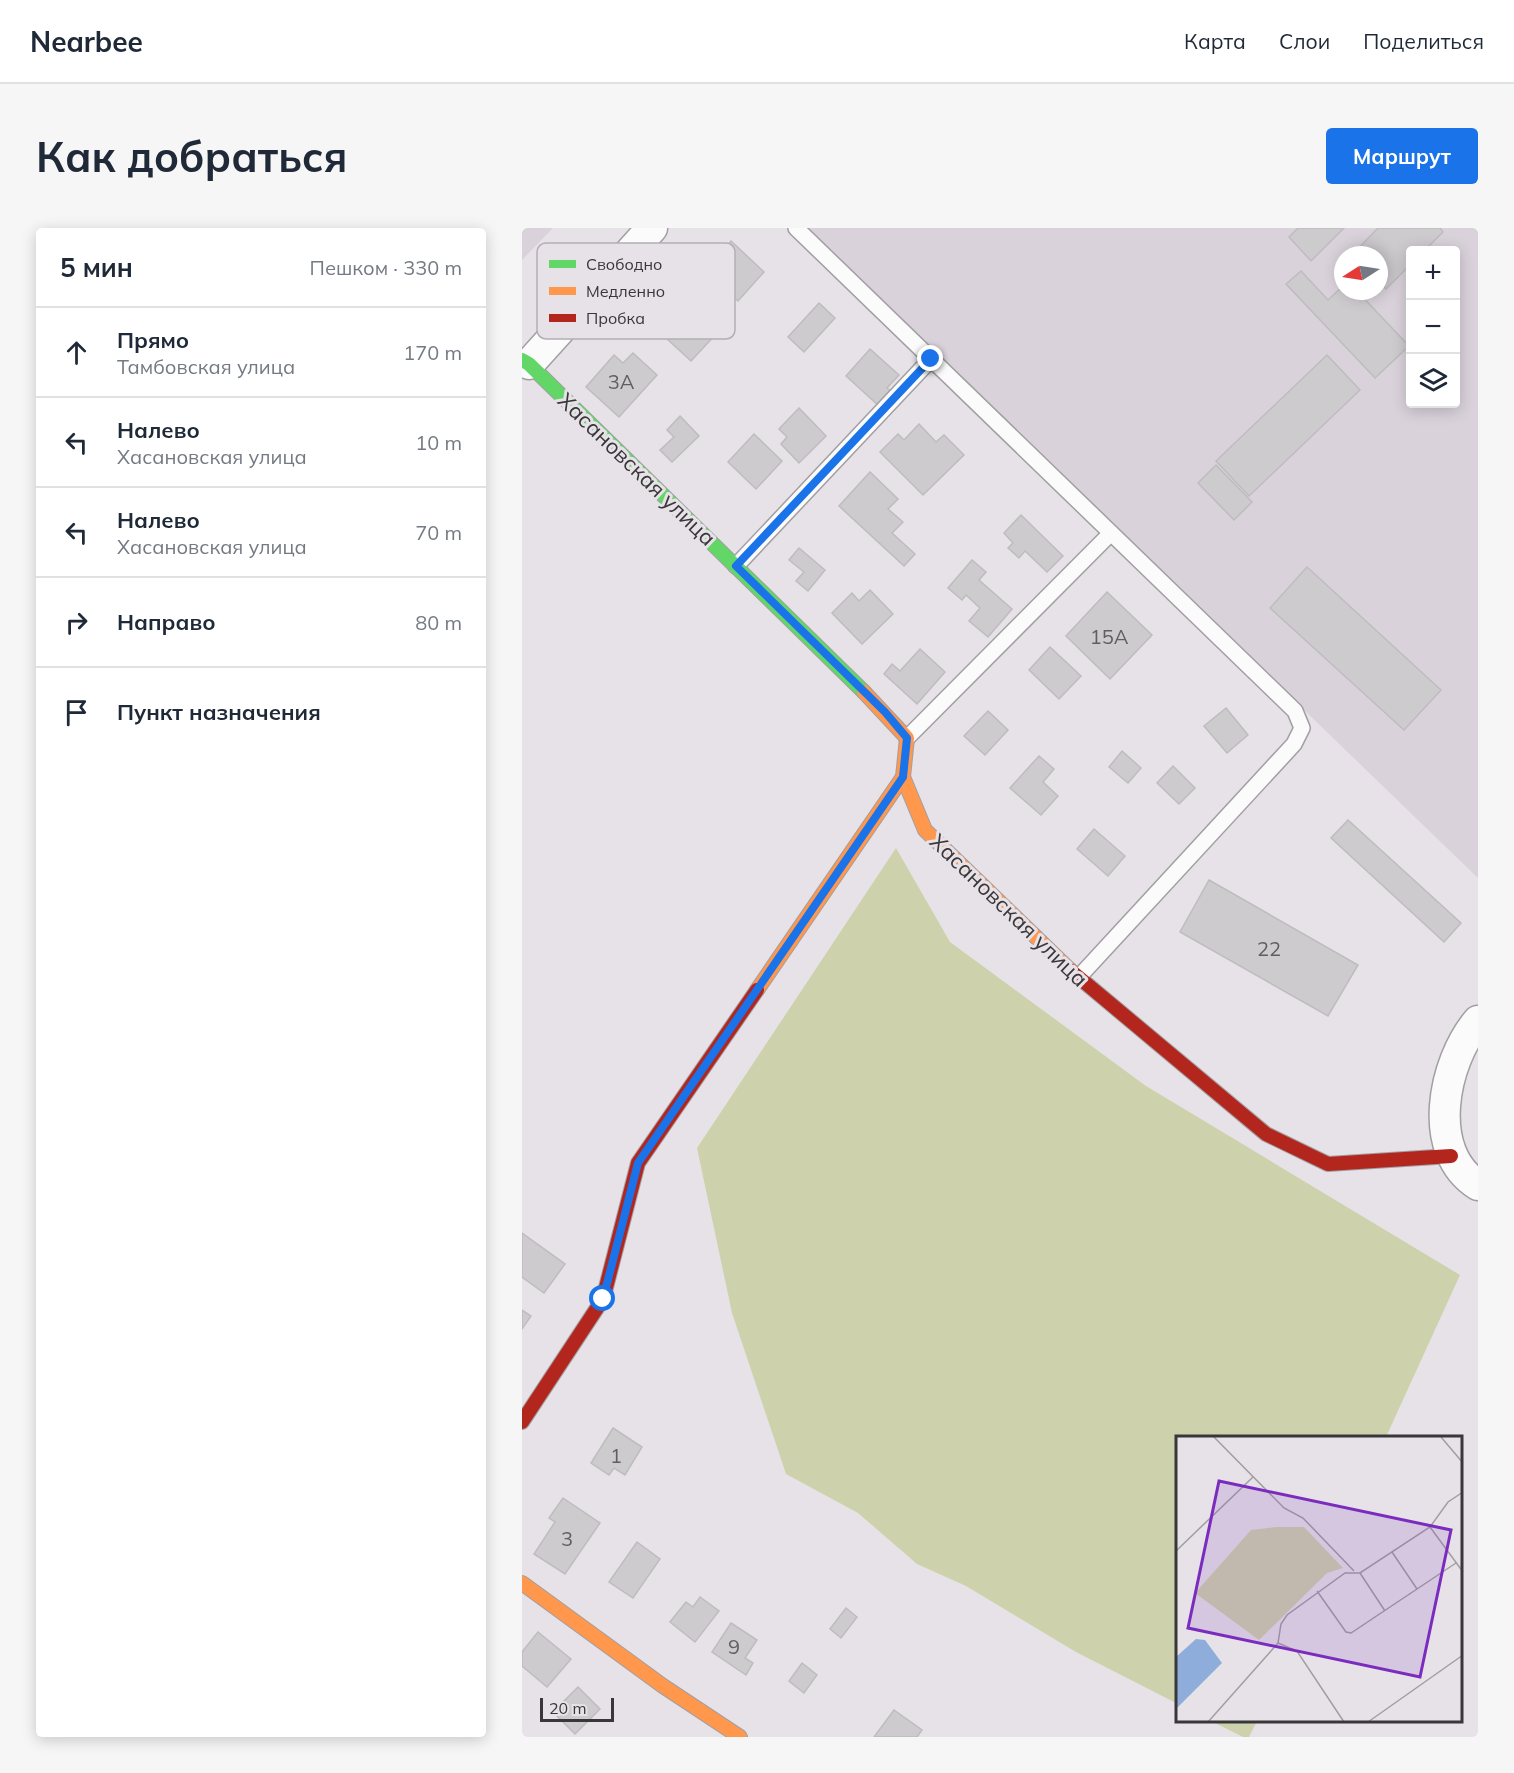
<!DOCTYPE html>
<html lang="ru">
<meta charset="utf-8">
<style>
body{margin:0;font-family:Mulish,sans-serif;background:#f6f6f7;color:#1f2937}
.controls{position:absolute;right:18px;top:18px;display:grid;overflow:hidden;border-radius:6px;box-shadow:0 3px 15px #0003}
.controls button{width:54px;height:54px;display:grid;place-items:center;padding:0;border:0;border-bottom:2px solid #e0e1e3;background:#fff;color:#1f2937;font:30px sans-serif}
.compass{position:absolute;left:812px;top:18px;width:54px;height:54px;border-radius:50%;background:#fff;box-shadow:0 3px 15px #0003;rotate:258deg}
.scale{position:absolute;left:18px;bottom:15px;width:74px;box-sizing:border-box;padding-left:6px;border:3px solid #393739;border-top:0;font-size:16px;line-height:21px;white-space:nowrap;color:#393739;-webkit-text-stroke:4px #e7e1e8;paint-order:stroke}
.stop{position:absolute;width:18px;height:18px;margin:-14px;border:4px solid #1a73e8;border-radius:50%;background:#fff}
.stop.end{background:#1a73e8;border-color:#fff;box-shadow:0 2px 6px #0008}
.list{margin:0;padding:0;list-style:none}
h2{display:flex;justify-content:space-between;align-items:center;height:78px;margin:0;padding:0 24px;font-size:26px}
h2 small{font-size:20px;font-weight:400;color:#747a83}
.list li{display:grid;grid-template-columns:39px 1fr auto;gap:18px;align-items:center;box-sizing:border-box;height:90px;padding:0 24px;border-top:2px solid #e0e1e3}
.list b{display:block;font-size:22px;white-space:nowrap}
.list p{margin:0;font-size:20px;white-space:nowrap;color:#747a83}
.list em{font-size:20px;font-style:normal;color:#747a83}
.icon{flex:none;width:33px;height:33px;fill:none;stroke:currentColor;stroke-width:2;stroke-linecap:round;stroke-linejoin:round}
.map{position:relative;flex:none;width:956px;height:1509px;overflow:hidden;border-radius:6px}
header{display:flex;align-items:center;gap:36px;box-sizing:border-box;height:84px;padding:0 30px;background:#fff;border-bottom:2px solid #e0e1e3}
header strong{font-size:28px}
nav{display:flex;gap:33px;margin-inline-start:auto;font-size:21px}
.intro{display:flex;align-items:center;justify-content:space-between;box-sizing:border-box;height:144px;padding:0 36px}
h1{margin:0;font-size:42px}
.button{padding:15px 27px;border-radius:6px;background:#1a73e8;color:#fff;font-size:21px;font-weight:700}
main{display:flex;gap:36px;padding:0 36px}
aside{flex:1;background:#fff;border-radius:6px;box-shadow:0 3px 15px #0003}
.map>svg:first-child{display:block}
.built{fill:#dad2db;fill-rule:evenodd}
.green{fill:#ced2ac}
.building{fill:#cecbce;stroke:#bebcbf;stroke-width:1.5}
.lines{fill:none;stroke-linecap:round;stroke-linejoin:round}
.lane-casing{stroke:#a29fa2;stroke-width:18}
.street-casing{stroke:#a29fa2;stroke-width:33}
.fast-casing{stroke:#a29fa2;stroke-width:16}
.slow-casing{stroke:#a29fa2;stroke-width:16}
.jam-casing{stroke:#a29fa2;stroke-width:16}
.lane{stroke:#fbfbfb;stroke-width:15}
.street{stroke:#fbfbfb;stroke-width:30}
.fast{stroke:#63d668;stroke-width:14}
.slow{stroke:#ff974d;stroke-width:14}
.jam{stroke:#b3261e;stroke-width:14}
.route{stroke:#1a73e8;stroke-width:8}
.labels{text-anchor:middle;dominant-baseline:central;stroke-width:6;stroke-linejoin:round;paint-order:stroke}
.number-label{font-size:20px;fill:#605e60}
.street-label{font-size:22px;fill:#393739;stroke:#e7e1e8}
.inset-road{fill:none;stroke:#a19ea1;stroke-width:1.5}
.view{fill:#7b2cbf;fill-opacity:0.15;stroke:#7b2cbf;stroke-width:3}
.inset-edge{fill:none;stroke:#393739;stroke-width:3}
.key{fill:#e7e1e8;stroke:#b3aeb4;stroke-width:1.5}
.key-label{font-size:16px;fill:#393739}
</style>
<header>
<strong>Nearbee</strong>
<nav><a>Карта</a><a>Слои</a><a>Поделиться</a></nav>
</header>
<div class="intro"><h1>Как добраться</h1><a class="button">Маршрут</a></div>
<main>
<aside>
<h2>5 мин<small>Пешком · 330 m</small></h2>
<ul class="list">
<li><svg class="icon" aria-label="ahead" viewBox="0 0 24 24"><path d="M12 20V5M6 11l6-6 6 6"/></svg><div><b>Прямо</b><p>Тамбовская улица</p></div><em>170 m</em></li>
<li><svg class="icon" aria-label="left" viewBox="0 0 24 24"><path d="M17 20v-9H6M10 6l-5 5 5 5"/></svg><div><b>Налево</b><p>Хасановская улица</p></div><em>10 m</em></li>
<li><svg class="icon" aria-label="left" viewBox="0 0 24 24"><path d="M17 20v-9H6M10 6l-5 5 5 5"/></svg><div><b>Налево</b><p>Хасановская улица</p></div><em>70 m</em></li>
<li><svg class="icon" aria-label="right" viewBox="0 0 24 24"><path d="M7 20v-9h11M14 6l5 5-5 5"/></svg><div><b>Направо</b></div><em>80 m</em></li>
<li><svg class="icon" aria-label="arrive" viewBox="0 0 24 24"><path d="M6 21V4h12l-3 4 3 4H6"/></svg><div><b>Пункт назначения</b></div></li>
</ul>
</aside>
<div class="map">
<svg width="956" height="1509" viewBox="0 0 956 1509">
<rect width="100%" height="100%" fill="#e6e2e7"/>
<g class="built">
<polygon points="0,0 31,0 0,32"/>
<path d="M283 0H956V650ZM888 22H934V176H888ZM821 27H857V63H821Z"/>
</g>
<g class="green">
<polygon points="374,620 428,714 624,858 938,1047 864,1209 656,1209 656,1476 554,1424 444,1358 395,1336 336,1285 264,1246 210,1085 175,920"/>
<polygon points="689,1493 735,1493 727,1509 721,1509"/>
</g>
<g class="building">
<polygon points="776,0 822,0 789,33 767,9"/>
<polygon points="856,0 918,0 921,4 903,22 888,22 888,37 864,61 857,54 857,27 830,27"/>
<polygon points="209,13 242,44 216,73 183,42"/>
<polygon points="779,43 806,72 821,58 821,63 835,63 887,118 853,150 764,56"/>
<polygon points="157,72 194,106 169,133 132,99"/>
<polygon points="297,75 313,90 282,124 266,109"/>
<polygon points="348,121 377,147 365,160 370,164 358,179 324,148"/>
<polygon points="111,125 135,147 97,189 64,159 92,127 101,135"/>
<polygon points="805,127 838,162 727,268 694,233"/>
<polygon points="277,180 304,208 277,235 259,216 265,209 257,201"/>
<polygon points="158,188 177,208 150,234 138,222 152,209 145,202"/>
<polygon points="397,196 414,214 422,207 442,227 401,267 358,224 376,206 382,212"/>
<polygon points="232,206 260,233 234,261 206,234"/>
<polygon points="694,237 730,274 712,292 676,255"/>
<polygon points="348,244 376,271 366,281 381,294 370,305 393,326 382,338 317,278"/>
<polygon points="499,287 541,328 525,344 503,323 497,330 486,320 491,315 482,305"/>
<polygon points="277,320 303,342 286,363 274,353 282,344 267,332"/>
<polygon points="450,332 464,344 457,352 490,381 466,409 447,393 458,380 444,367 440,372 426,360"/>
<polygon points="785,339 919,462 882,502 748,380"/>
<polygon points="348,362 371,386 340,416 310,385 330,365 337,373"/>
<polygon points="585,364 630,407 588,451 544,408"/>
<polygon points="528,419 559,448 537,471 507,442"/>
<polygon points="398,421 423,444 395,476 362,446 370,436 378,443"/>
<polygon points="704,480 726,507 705,525 682,498"/>
<polygon points="466,483 486,502 463,527 442,508"/>
<polygon points="600,523 619,540 606,555 587,539"/>
<polygon points="517,528 532,541 521,554 536,568 519,587 488,560"/>
<polygon points="651,538 673,560 657,576 635,555"/>
<polygon points="826,592 939,695 922,714 809,610"/>
<polygon points="572,601 603,628 586,648 555,621"/>
<polygon points="687,652 836,737 806,788 658,704"/>
<polygon points="0,1005 43,1036 22,1065 0,1049"/>
<polygon points="0,1082 9,1088 0,1101"/>
<polygon points="91,1200 120,1219 103,1247 92,1240 87,1247 69,1235"/>
<polygon points="41,1270 78,1295 43,1346 12,1326 33,1294 27,1290"/>
<polygon points="115,1314 138,1331 111,1370 87,1354"/>
<polygon points="178,1369 197,1383 173,1414 148,1394 164,1374 171,1379"/>
<polygon points="324,1380 335,1389 319,1410 308,1401"/>
<polygon points="209,1395 235,1412 223,1430 231,1435 224,1447 190,1424"/>
<polygon points="16,1404 49,1431 25,1459 0,1438 0,1424"/>
<polygon points="280,1435 295,1447 282,1465 267,1453"/>
<polygon points="56,1459 78,1481 53,1506 31,1484"/>
<polygon points="372,1482 400,1502 395,1509 352,1509"/>
</g>
<g class="lines">
<defs>
<g id="lane">
<polyline points="274,0 773,483 780,500 772,516 556,750"/>
<polyline points="214,338 409,131"/>
<polyline points="385,510 589,305"/>
</g>
<g id="street">
<polyline points="7,136 130,0"/>
<path d="M956 793C921 834 903 924 956 957"/>
</g>
<polyline id="fast" points="0,132 7,136 342,464"/>
<g id="slow">
<polyline points="342,464 385,510 381,549 403,602 548,742"/>
<polyline points="235,762 381,549"/>
<polyline points="0,1355 141,1458 218,1509"/>
</g>
<g id="jam">
<polyline points="548,742 744,906 806,936 929,928"/>
<polyline points="0,1194 81,1071 116,935 235,762"/>
</g>
</defs>
<use href="#lane" class="lane-casing"/>
<use href="#street" class="street-casing"/>
<use href="#fast" class="fast-casing"/>
<use href="#slow" class="slow-casing"/>
<use href="#jam" class="jam-casing"/>
<use href="#lane" class="lane"/>
<use href="#street" class="street"/>
<use href="#fast" class="fast"/>
<use href="#slow" class="slow"/>
<use href="#jam" class="jam"/>
</g>
<g class="lines">
<polyline class="route" points="81,1071 116,935 381,549 385,510 363,484 214,338 409,131"/>
</g>
<g class="labels">
<g class="number-label">
<text x="99" y="153">3А</text>
<text x="587" y="408">15А</text>
<text x="747" y="720">22</text>
<text x="94" y="1227">1</text>
<text x="45" y="1310">3</text>
<text x="212" y="1418">9</text>
</g>
<g class="street-label">
<text transform="translate(115 241) rotate(44)">Хасановская улица</text>
<text transform="translate(487 682) rotate(44)">Хасановская улица</text>
</g>
</g>
<g transform="translate(654 1208)">
<rect width="286" height="286" fill="#e6e2e7"/>
<path d="M101 91H128L167 132 151 137 83 204 19 157 75 94Z" fill="#ced2ac"/>
<path d="M20 203 29 204 46 227 0 273V221Z" fill="#8eaddb"/>
<path class="inset-road" d="M37 0 108 72 127 82 178 135M265 1 287 27M254 91 287 136M0 115 77 41M216 116 241 153M184 137 209 175M141 155 170 196 175 197 280 127M102 207 121 215 168 286M32 286 102 207 105 188 111 179 169 137H184L254 91 272 66 287 56M192 286 287 219"/>
<path class="view" d="M43 45 275 94 244 241 12 192Z"/>
<rect width="286" height="286" class="inset-edge"/>
</g>
<rect x="15" y="15" width="198" height="96" rx="9" class="key"/>
<rect x="27" y="32" width="27" height="8" fill="#63d668"/>
<rect x="27" y="59" width="27" height="8" fill="#ff974d"/>
<rect x="27" y="86" width="27" height="8" fill="#b3261e"/>
<g class="key-label">
<text x="64" y="42">Свободно</text>
<text x="64" y="69">Медленно</text>
<text x="64" y="96">Пробка</text>
</g>
</svg>
<div class="controls">
<button>+</button>
<button>−</button>
<button><svg class="icon" aria-label="layers" viewBox="0 0 24 24"><path d="M12 4l9 5-9 5-9-5zM3 14l9 5 9-5"/></svg></button>
</div>
<svg class="compass" viewBox="-18 -18 36 36"><path d="M0-13l5 13h-10z" fill="#e53935"/><path d="M0 13l5-13h-10z" fill="#747a83"/></svg>
<div class="scale">20 m</div>
<div class="stop" style="left:81px;top:1071px"></div>
<div class="stop end" style="left:409px;top:131px"></div>
</div>
</main>
